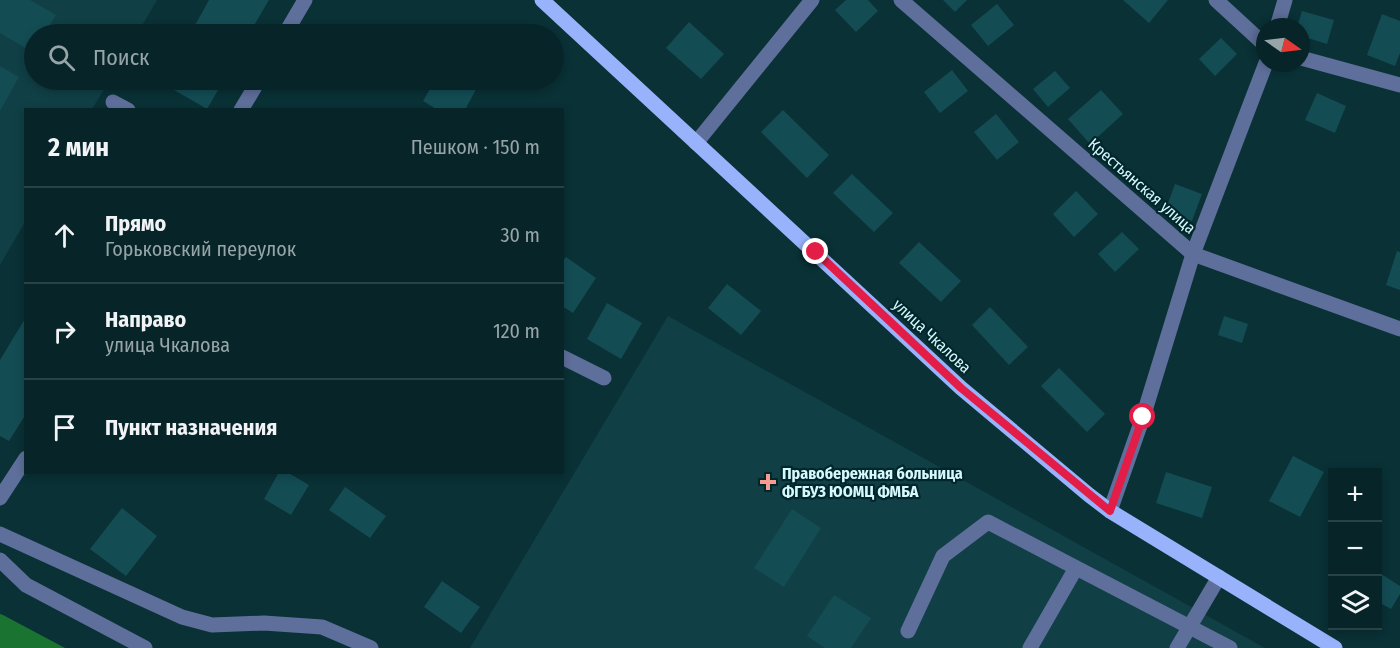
<!DOCTYPE html>
<html lang="ru">
<meta charset="utf-8">
<style>
body{margin:0;font-family:"Fira Sans Condensed",sans-serif;background:#153134;color:#f1f3f6}
.controls{position:absolute;right:18px;bottom:18px;display:grid;overflow:hidden;border-radius:0px;box-shadow:0 3px 9px #0003}
.controls button{width:54px;height:54px;display:grid;place-items:center;padding:0;border:0;border-bottom:2px solid #284245;background:#072528;color:#f1f3f6;font:30px sans-serif}
.compass{position:absolute;left:1256px;top:18px;width:54px;height:54px;border-radius:50%;background:#072528;box-shadow:0 3px 9px #0003;rotate:104deg}
.stop{position:absolute;width:18px;height:18px;margin:-14px;border:4px solid #e11d48;border-radius:50%;background:#fff}
.stop.end{background:#e11d48;border-color:#fff;box-shadow:0 2px 6px #0008}
.list{margin:0;padding:0;list-style:none}
h2{display:flex;justify-content:space-between;align-items:center;height:78px;margin:0;padding:0 24px;font-size:26px}
h2 small{font-size:20px;font-weight:400;color:#98a5a8}
.list li{display:grid;grid-template-columns:39px 1fr auto;gap:18px;align-items:center;box-sizing:border-box;height:96px;padding:0 24px;border-top:2px solid #284245}
.list b{display:block;font-size:22px;white-space:nowrap}
.list p{margin:0;font-size:20px;white-space:nowrap;color:#98a5a8}
.list em{font-size:20px;font-style:normal;color:#98a5a8}
.icon{flex:none;width:33px;height:33px;fill:none;stroke:currentColor;stroke-width:2;stroke-linecap:round;stroke-linejoin:round}
.map{position:relative;flex:none;width:1400px;height:648px;overflow:hidden}
.search{position:absolute;background:#072528;box-shadow:0 3px 9px #0003;left:24px;top:24px;width:540px;height:66px;display:flex;align-items:center;gap:15px;box-sizing:border-box;padding:0 21px;border-radius:33px;color:#98a5a8;font-size:22px}
.panel{position:absolute;background:#072528;box-shadow:0 3px 9px #0003;left:24px;top:108px;width:540px;height:366px;border-radius:0px}
.map>svg:first-child{display:block}
.built{fill:#103f46}
.water{fill:#1b7332}
.building{fill:#144c54}
.lines{fill:none;stroke-linecap:round;stroke-linejoin:round}
.minor{stroke:#5e6f9b;stroke-width:15}
.major{stroke:#98b3fc;stroke-width:15}
.route{stroke:#e11d48;stroke-width:8}
.poi-dot{fill:#f59c91;stroke:#00272c;stroke-width:2}
.labels{text-anchor:middle;dominant-baseline:central;stroke-width:4.5;stroke-linejoin:round;paint-order:stroke}
.street-label{font-size:16px;fill:#d7f9fe;stroke:#00272c}
.poi-label{font-size:16px;font-weight:bold;fill:#d7f9fe;stroke:#00272c;text-anchor:start}
</style>
<div class="map">
<svg width="1400" height="648" viewBox="0 0 1400 648">
<rect width="100%" height="100%" fill="#093136"/>
<g class="built">
<polygon points="0,0 157,0 137,34 34,34 34,80 110,80 92,109 26,110 25,222 0,265"/>
<polygon points="668,316 1265,648 470,648"/>
</g>
<polygon class="water" points="0,614 3,615 65,648 0,648"/>
<g class="building">
<polygon points="0,0 30,0 56,15 44,34 34,34 34,53 0,33"/>
<polygon points="209,0 269,0 249,34 190,34"/>
<polygon points="846,0 868,0 878,11 856,32 835,10"/>
<polygon points="943,0 967,0 955,12"/>
<polygon points="1123,0 1168,0 1149,23"/>
<polygon points="997,4 1014,25 988,46 971,25"/>
<polygon points="1302,11 1334,20 1327,44 1301,36 1301,27 1297,27"/>
<polygon points="1382,14 1400,21 1400,53 1395,66 1367,55"/>
<polygon points="689,22 724,54 701,79 666,48"/>
<polygon points="1221,38 1237,54 1215,76 1199,59"/>
<polygon points="0,66 19,77 0,111"/>
<polygon points="952,70 968,91 940,113 924,92"/>
<polygon points="1055,71 1070,88 1048,107 1033,89"/>
<polygon points="164,80 224,80 207,109 162,83"/>
<polygon points="435,80 481,80 465,110 438,110 423,101"/>
<polygon points="1101,90 1123,114 1090,144 1068,119"/>
<polygon points="1317,93 1346,106 1335,133 1305,120"/>
<polygon points="783,110 829,155 807,178 761,132"/>
<polygon points="996,114 1019,142 997,160 974,132"/>
<polygon points="852,174 893,213 874,232 833,193"/>
<polygon points="1175,184 1202,194 1192,221 1165,211"/>
<polygon points="1076,191 1098,214 1074,237 1053,214"/>
<polygon points="1122,232 1139,249 1115,272 1098,254"/>
<polygon points="919,242 961,281 941,302 899,263"/>
<polygon points="1397,251 1400,252 1400,290 1386,285"/>
<polygon points="566,257 596,278 573,313 562,306 562,262"/>
<polygon points="727,284 761,311 741,335 708,308"/>
<polygon points="607,303 642,323 621,359 587,339"/>
<polygon points="990,307 1028,347 1009,365 972,325"/>
<polygon points="1224,316 1248,324 1242,343 1218,335"/>
<polygon points="26,317 26,414 9,441 0,436 0,360"/>
<polygon points="1059,368 1105,414 1087,432 1041,386"/>
<polygon points="1293,456 1324,472 1300,517 1269,501"/>
<polygon points="279,472 287,472 309,485 291,515 264,499"/>
<polygon points="1166,472 1212,487 1202,518 1156,503"/>
<polygon points="345,487 386,516 370,538 329,510"/>
<polygon points="122,508 157,536 126,576 90,549"/>
<polygon points="792,509 821,528 784,587 754,568"/>
<polygon points="1378,572 1400,586 1400,594 1391,609 1378,602"/>
<polygon points="442,581 480,607 461,633 424,607"/>
<polygon points="834,595 871,618 851,648 825,648 807,636"/>
</g>
<g class="lines">
<g class="minor">
<polyline points="901,0 1193,254 1400,329"/>
<polyline points="1216,0 1265,45"/>
<polyline points="1277,27 1285,0"/>
<polyline points="285,34 305,0"/>
<polyline points="1301,58 1400,85"/>
<polyline points="113,102 128,110"/>
<polyline points="241,110 259,80"/>
<polyline points="696,143 812,0"/>
<polyline points="562,357 604,378"/>
<polyline points="0,498 26,458"/>
<polyline points="1110,511 1143,417 1193,254 1266,63"/>
<polyline points="0,534 182,617 212,625 264,623 322,627 371,648"/>
<polyline points="0,560 26,585 145,648"/>
<polyline points="908,631 943,556 988,522 1230,648"/>
<polyline points="1030,648 1076,568"/>
<polyline points="1177,648 1219,577"/>
</g>
<polyline class="major" points="542,0 961,388 1089,495 1110,511 1335,648"/>
</g>
<g class="lines">
<polyline class="route" points="816,252 961,388 1110,511 1143,417"/>
</g>
<path class="poi-dot" d="M765 473h6v6h6v6h-6v6h-6v-6h-6v-6h6z"/>
<g class="labels">
<g class="street-label">
<text transform="translate(1142 186) rotate(41)">Крестьянская улица</text>
<text transform="translate(932 336) rotate(43)">улица Чкалова</text>
</g>
<g class="poi-label">
<text x="782" y="473">Правобережная больница<tspan x="782" dy="18">ФГБУЗ ЮОМЦ ФМБА</tspan></text>
</g>
</g>
</svg>
<div class="controls">
<button>+</button>
<button>−</button>
<button><svg class="icon" aria-label="layers" viewBox="0 0 24 24"><path d="M12 4l9 5-9 5-9-5zM3 14l9 5 9-5"/></svg></button>
</div>
<svg class="compass" viewBox="-18 -18 36 36"><path d="M0-13l5 13h-10z" fill="#e53935"/><path d="M0 13l5-13h-10z" fill="#98a5a8"/></svg>
<div class="stop" style="left:1143px;top:417px"></div>
<div class="stop end" style="left:816px;top:252px"></div>
<div class="search"><svg class="icon" aria-label="search" viewBox="0 0 24 24"><circle cx="10" cy="10" r="6"/><path d="M15 15l6 6"/></svg>Поиск</div>
<section class="panel">
<h2>2 мин<small>Пешком · 150 m</small></h2>
<ul class="list">
<li><svg class="icon" aria-label="ahead" viewBox="0 0 24 24"><path d="M12 20V5M6 11l6-6 6 6"/></svg><div><b>Прямо</b><p>Горьковский переулок</p></div><em>30 m</em></li>
<li><svg class="icon" aria-label="right" viewBox="0 0 24 24"><path d="M7 20v-9h11M14 6l5 5-5 5"/></svg><div><b>Направо</b><p>улица Чкалова</p></div><em>120 m</em></li>
<li><svg class="icon" aria-label="arrive" viewBox="0 0 24 24"><path d="M6 21V4h12l-3 4 3 4H6"/></svg><div><b>Пункт назначения</b></div></li>
</ul>
</section>
</div>
